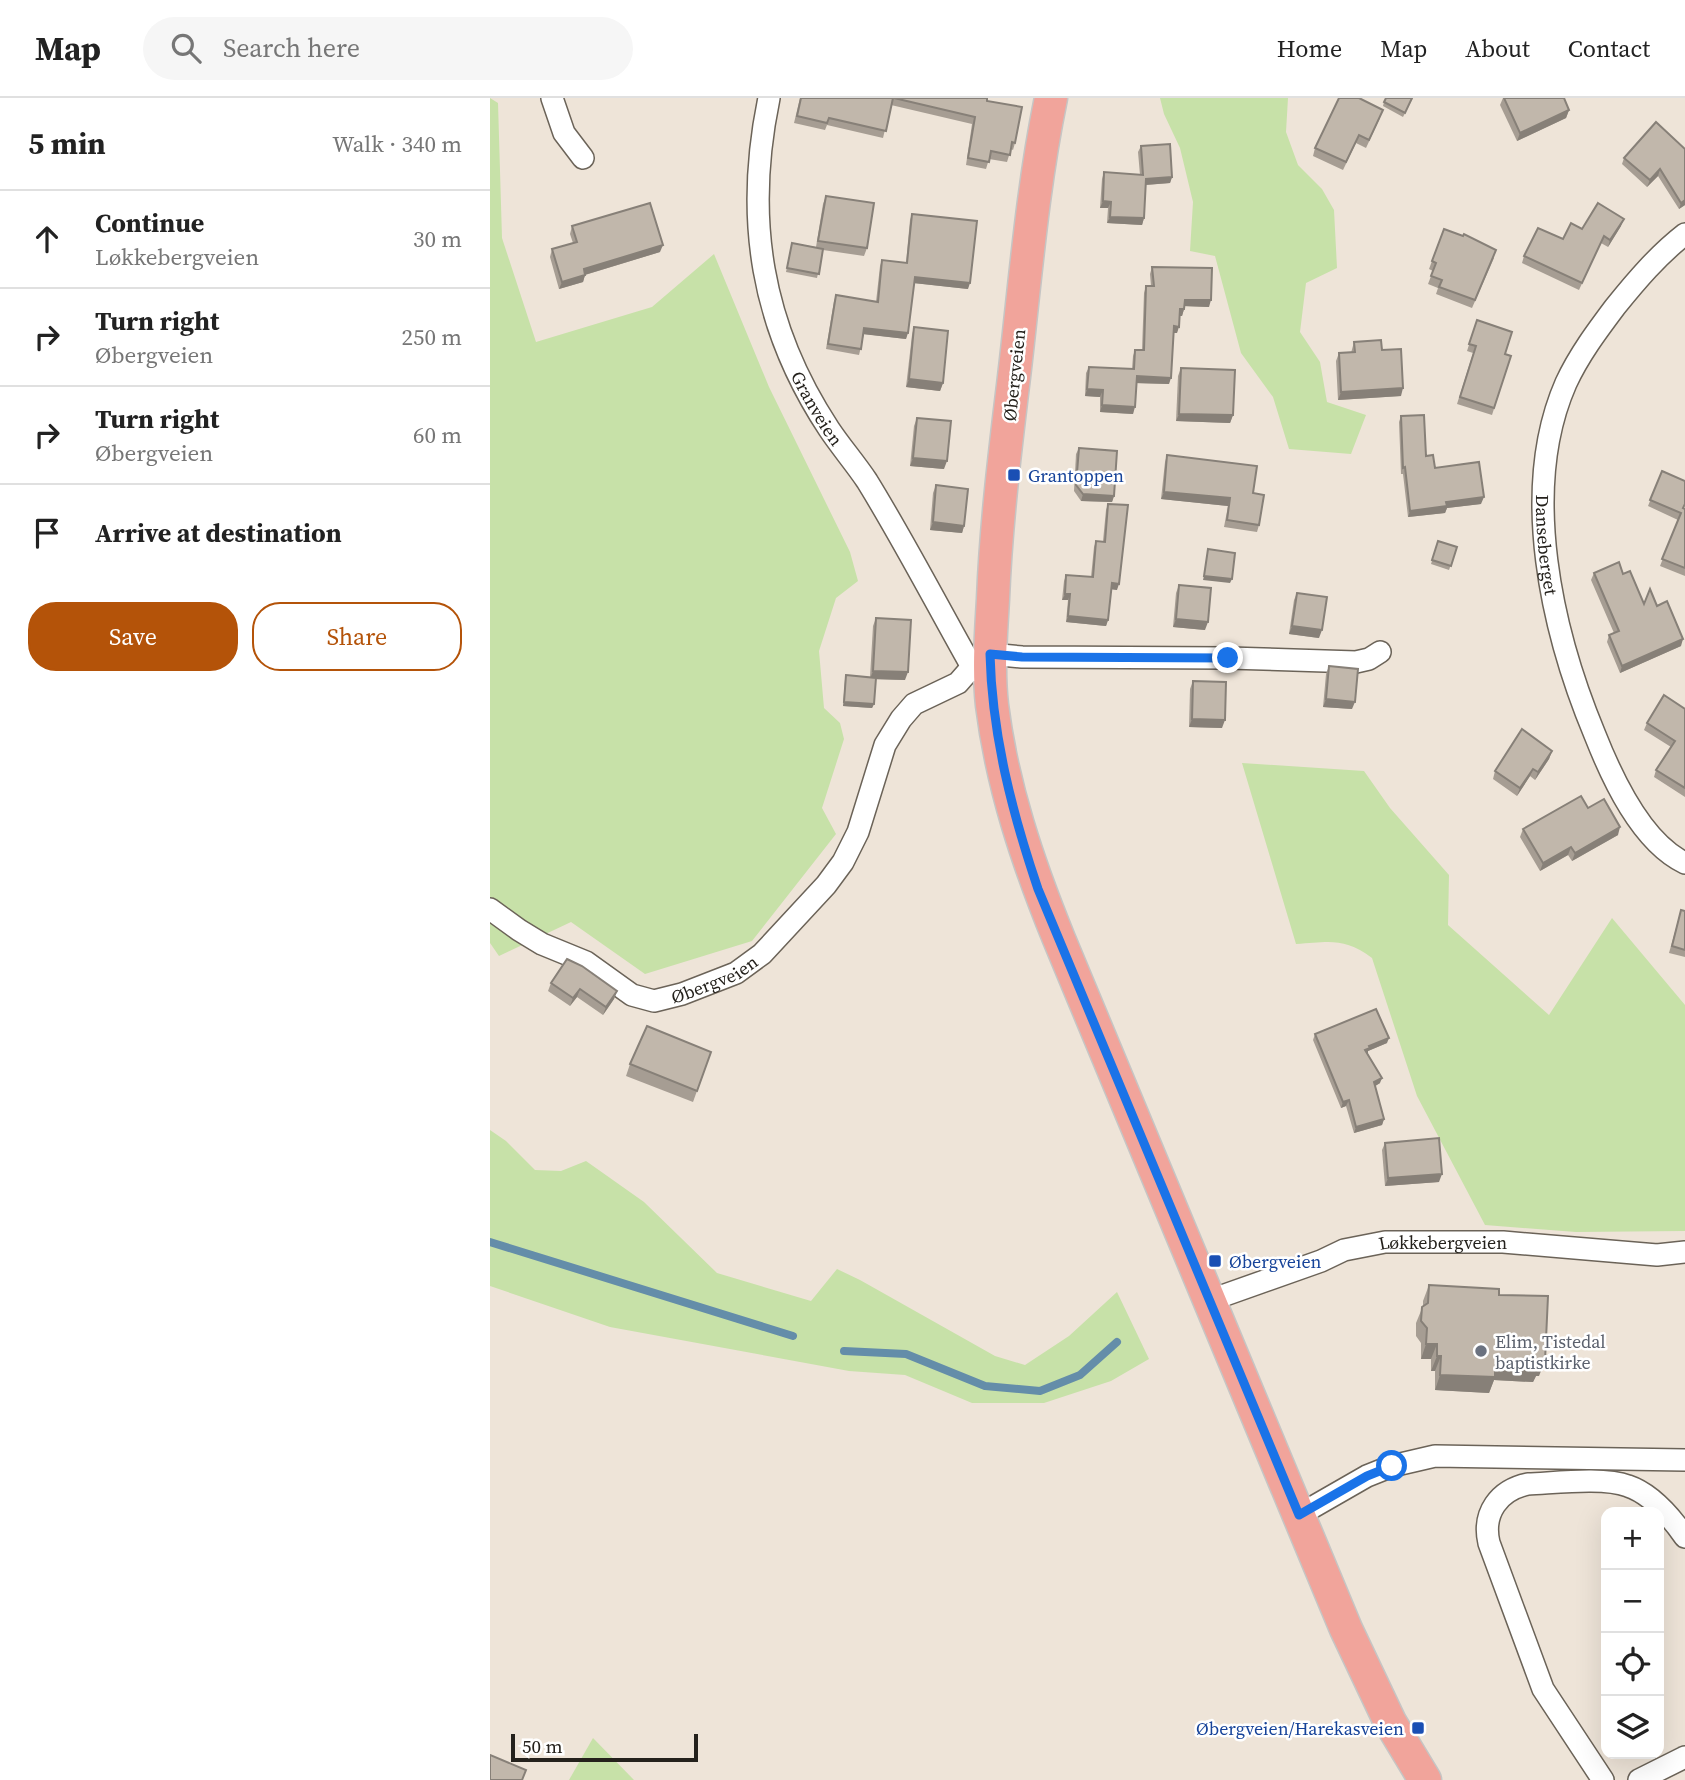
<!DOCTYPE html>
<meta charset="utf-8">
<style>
body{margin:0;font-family:"Source Serif 4",serif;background:#f6f6f6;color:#222}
.controls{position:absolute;right:21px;bottom:21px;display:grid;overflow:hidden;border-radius:14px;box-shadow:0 7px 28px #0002}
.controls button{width:63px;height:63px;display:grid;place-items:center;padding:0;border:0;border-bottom:2px solid #e0e0e0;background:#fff;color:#222;font:35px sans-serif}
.scale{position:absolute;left:21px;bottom:18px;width:187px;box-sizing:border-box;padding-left:7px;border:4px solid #24211c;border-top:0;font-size:19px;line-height:24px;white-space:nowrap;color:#24211c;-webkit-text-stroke:5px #fff;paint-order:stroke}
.stop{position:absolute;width:21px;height:21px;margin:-16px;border:5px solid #1a73e8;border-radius:50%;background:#fff}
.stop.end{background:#1a73e8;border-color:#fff;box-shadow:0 2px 7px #0008}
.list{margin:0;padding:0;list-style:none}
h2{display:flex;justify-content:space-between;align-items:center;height:91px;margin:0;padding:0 28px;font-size:30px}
h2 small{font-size:23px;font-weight:400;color:#767676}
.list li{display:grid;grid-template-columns:46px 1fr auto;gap:21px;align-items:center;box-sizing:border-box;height:98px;padding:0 28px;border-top:2px solid #e0e0e0}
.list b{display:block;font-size:26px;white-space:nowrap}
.list p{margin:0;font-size:23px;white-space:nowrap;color:#767676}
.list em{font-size:23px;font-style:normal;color:#767676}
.actions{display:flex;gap:14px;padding:21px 28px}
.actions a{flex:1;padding:16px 0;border:2px solid #b45309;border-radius:28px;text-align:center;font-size:24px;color:#b45309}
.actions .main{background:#b45309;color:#fff}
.icon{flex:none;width:38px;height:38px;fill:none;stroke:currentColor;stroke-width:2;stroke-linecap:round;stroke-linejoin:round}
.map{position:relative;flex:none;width:1195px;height:1682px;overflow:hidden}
header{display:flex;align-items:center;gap:42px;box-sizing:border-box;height:98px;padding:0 35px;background:#fff;border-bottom:2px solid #e0e0e0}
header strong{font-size:33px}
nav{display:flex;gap:38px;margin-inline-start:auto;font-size:24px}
.search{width:490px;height:63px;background:#f6f6f6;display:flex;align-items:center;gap:18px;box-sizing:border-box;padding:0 24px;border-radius:38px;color:#767676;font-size:26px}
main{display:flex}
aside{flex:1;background:#fff}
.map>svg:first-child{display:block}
.green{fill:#c7e1a8}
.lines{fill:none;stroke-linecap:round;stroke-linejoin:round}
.stream{stroke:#648da9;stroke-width:8}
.street-casing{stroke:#6b6358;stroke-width:24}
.primary-casing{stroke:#c6c5c4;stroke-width:35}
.street{stroke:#fff;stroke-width:21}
.primary{stroke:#f1a49b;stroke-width:32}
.wall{fill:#a69d93}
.shaded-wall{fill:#878078}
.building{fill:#c1b7ab;stroke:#878078;stroke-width:2}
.route{stroke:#1a73e8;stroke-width:9}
.transit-dot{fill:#1a4fb4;stroke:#fff;stroke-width:2.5}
.worship-dot{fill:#6b7280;stroke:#fff;stroke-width:2.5}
.labels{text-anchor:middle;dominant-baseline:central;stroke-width:5;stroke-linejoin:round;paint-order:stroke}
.street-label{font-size:18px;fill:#24211c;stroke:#fff}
.transit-label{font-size:18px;fill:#164399;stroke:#fff;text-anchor:start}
.worship-label{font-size:18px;fill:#5b616d;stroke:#fff;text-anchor:start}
</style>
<header>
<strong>Map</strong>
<div class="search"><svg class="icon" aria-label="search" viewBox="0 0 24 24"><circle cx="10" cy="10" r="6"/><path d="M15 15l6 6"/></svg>Search here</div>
<nav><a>Home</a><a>Map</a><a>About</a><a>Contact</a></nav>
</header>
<main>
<aside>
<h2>5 min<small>Walk · 340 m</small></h2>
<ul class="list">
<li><svg class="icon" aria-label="ahead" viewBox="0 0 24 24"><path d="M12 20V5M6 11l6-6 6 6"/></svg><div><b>Continue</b><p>Løkkebergveien</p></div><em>30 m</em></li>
<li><svg class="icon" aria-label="right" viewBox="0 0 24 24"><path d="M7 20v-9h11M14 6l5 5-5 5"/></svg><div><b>Turn right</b><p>Øbergveien</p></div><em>250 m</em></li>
<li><svg class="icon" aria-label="right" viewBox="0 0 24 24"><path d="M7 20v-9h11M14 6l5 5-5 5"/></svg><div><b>Turn right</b><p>Øbergveien</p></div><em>60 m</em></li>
<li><svg class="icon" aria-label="arrive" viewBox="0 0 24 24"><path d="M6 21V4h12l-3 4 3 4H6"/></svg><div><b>Arrive at destination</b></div></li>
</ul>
<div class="actions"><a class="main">Save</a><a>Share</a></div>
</aside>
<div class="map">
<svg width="1195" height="1682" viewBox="0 0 1195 1682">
<rect width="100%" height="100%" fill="#eee4d8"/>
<g class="green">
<polygon points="0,0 8,5 12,140 46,244 162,209 224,156 279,289 360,454 368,483 346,500 329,553 334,610 350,625 354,641 332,710 346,736 262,843 155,876 81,824 9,858 0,845"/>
<polygon points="670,0 798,0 796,34 808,67 832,91 844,112 847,170 816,185 810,234 830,264 837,304 876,317 861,356 799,351 783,299 751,255 725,158 700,153 703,104 690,50 674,16"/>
<path d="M752 665 874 673 900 710 959 777 958 827 1059 917 1122 820 1195 907V1133L1086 1134 995 1127 927 998 882 860C854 839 839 844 806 846Z"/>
<polygon points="0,1032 16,1043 45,1072 71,1073 96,1063 154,1104 227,1175 321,1203 347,1171 370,1182 505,1258 535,1267 579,1238 627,1194 659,1261 621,1283 554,1305 482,1305 415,1277 359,1273 120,1229 0,1188"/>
<polygon points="103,1640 144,1682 79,1682"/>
</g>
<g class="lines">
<g class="stream">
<polyline points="0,1144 303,1238"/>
<polyline points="354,1253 416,1256 495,1288 550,1293 590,1277 627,1244"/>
</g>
<defs>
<g id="street">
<polyline points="62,0 74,35 93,60"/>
<path id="s1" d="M279 0C254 120 271 228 339 331 351 349 365 365 377 383 414 443 447 507 482 569L493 576"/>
<path id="s2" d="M1195 136C1168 157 1146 183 1125 209 1107 233 1089 257 1076 285 1029 392 1062 534 1105 637 1122 680 1151 744 1195 765"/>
<polyline points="500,556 532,559 739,560 866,564 879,561 890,554"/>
<path id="s3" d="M0 811 29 832 52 846 96 864 142 897 164 903 192 896 246 875 272 856 336 787 353 764 368 734 395 647 411 621 424 606 468 585 482 569"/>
<path id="s4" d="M718 1203 831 1163 854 1152 895 1144H1013L1167 1157 1195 1154"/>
<polyline points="809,1417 877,1378 902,1368 945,1358 1195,1362"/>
<path d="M1113 1682 1053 1591 999 1445C992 1415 1009 1392 1038 1386 1065 1385 1114 1379 1138 1388 1162 1396 1181 1419 1195 1439"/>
<polyline points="1149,1682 1195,1659"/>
</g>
<path id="primary" d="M561 0C542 92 535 186 524 279 515 353 506 426 503 501 501 536 498 571 502 607 512 688 538 765 569 841L856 1531 900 1624 935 1682"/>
</defs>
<use href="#street" class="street-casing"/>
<use href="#primary" class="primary-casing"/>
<use href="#street" class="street"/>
<use href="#primary" class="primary"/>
</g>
<g class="wall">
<polygon points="310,0 497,0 497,3 525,45 523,52 521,51 517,64 499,61 496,71 476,67 482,26 401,7 393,40 337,27 335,32 304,25"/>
<polygon points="923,0 913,19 893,8 894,4"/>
<polygon points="1013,0 1074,0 1079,12 1076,20 1027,43 1010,7"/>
<polygon points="890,20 876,50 866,45 853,72 823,58 825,50"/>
<polygon points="1166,24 1195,107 1189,111 1168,78 1157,89 1132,66 1134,60"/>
<polygon points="651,48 682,79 680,85 656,87 654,120 652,127 617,125 618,110 610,110 612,81 614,74 650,77 648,54"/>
<polygon points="336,98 377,150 374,158 333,152 327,180 296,174 302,145 326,149 333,106"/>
<polygon points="422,116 478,191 424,185 416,241 374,236 369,257 336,251 344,203 346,197 386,204 390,168 392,162 416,165 420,122"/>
<polygon points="82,128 170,154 95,177 93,184 69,191 60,159 62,151 83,145 80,136"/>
<polygon points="1131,128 1118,149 1111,145 1089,192 1032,165 1034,158 1073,141 1092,131"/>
<polygon points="954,131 1004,160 982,210 946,196 948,190 938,186 943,173 939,171"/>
<polygon points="662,169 719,209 695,208 692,218 689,218 687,235 683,235 679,286 646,285 643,316 610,314 610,299 595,298 596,275 599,269 642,271 643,258 645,252 652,252 654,195 656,188 661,188 660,176"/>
<polygon points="987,222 1015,256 1021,258 1002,317 967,306 983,255 977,253"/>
<polygon points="424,229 453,285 450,293 416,289 422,237"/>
<polygon points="864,244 892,252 911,298 848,302 846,263 849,255 861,255"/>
<polygon points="691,270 743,317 740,325 686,323 688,278"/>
<polygon points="911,318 936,358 945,370 991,406 957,410 955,415 918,419 913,376 911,376 909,324"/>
<polygon points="427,320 454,371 420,368 424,328"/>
<polygon points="589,350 624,398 622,404 591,403 584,393 586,356"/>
<polygon points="677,357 763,395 769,427 767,434 734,429 738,408 671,401 675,364"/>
<polygon points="1172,373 1194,411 1195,411 1195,478 1170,468 1188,422 1158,408"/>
<polygon points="446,387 474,428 472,435 440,432 443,395"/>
<polygon points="618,406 627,492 621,491 618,522 616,528 576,524 578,502 572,502 574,483 576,477 601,479 604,449 606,443 613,443 616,412"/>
<polygon points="948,443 967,449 959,472 941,466"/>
<polygon points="1104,475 1133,476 1154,506 1191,548 1130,575 1117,544 1119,537 1124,535 1101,482"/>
<polygon points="689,487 715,532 683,529 686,495"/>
<polygon points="807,495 829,540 799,536 804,502"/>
<polygon points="386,520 415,582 386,581 384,606 382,610 353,608 355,581 356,577 380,579 383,528"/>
<polygon points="839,568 862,611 833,609 836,576"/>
<polygon points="703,583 732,630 699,629 700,591"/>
<polygon points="1195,611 1195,699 1164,679 1166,672 1181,649 1154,632 1157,625"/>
<polygon points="1062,653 1059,661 1045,682 1040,678 1027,698 1003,681 1005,673"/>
<polygon points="1098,710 1128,737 1082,763 1078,757 1050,773 1030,739 1033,731"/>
<polygon points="1191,812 1195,813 1195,859 1179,855"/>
<polygon points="61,885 127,893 124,901 113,917 87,899 80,908 58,893"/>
<polygon points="825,936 897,945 878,953 878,956 890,985 885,988 894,1021 892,1027 864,1035 856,1008 851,1010 823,942"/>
<polygon points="221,954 203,1004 136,978 140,966"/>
<polygon points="895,1045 949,1084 895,1088 892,1052"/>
<polygon points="939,1187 1009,1197 1049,1278 1046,1278 1043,1284 1004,1282 999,1295 945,1292 945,1273 941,1273 941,1261 931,1261 931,1245 926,1238 926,1225 933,1208 933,1203"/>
</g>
<g class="shaded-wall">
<polygon points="1079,12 1076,20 1027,43 1030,35"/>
<polygon points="1170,71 1168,78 1157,89 1160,82"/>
<polygon points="682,79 680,85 654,87 656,81"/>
<polygon points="1195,102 1195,107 1189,111 1191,105"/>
<polygon points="613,103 621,104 618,110 610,110"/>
<polygon points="620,119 654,120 652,127 617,125"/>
<polygon points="1134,121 1131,128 1118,149 1120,142"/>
<polygon points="173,147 170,154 91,178 94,171"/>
<polygon points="95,177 93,184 69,191 72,184"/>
<polygon points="425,179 480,185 478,191 423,185"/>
<polygon points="695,202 721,202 719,209 692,208"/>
<polygon points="690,211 694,211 692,218 687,218"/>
<polygon points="684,228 689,229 687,235 681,235"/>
<polygon points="374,230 418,235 416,241 372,236"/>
<polygon points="647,278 681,280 679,286 644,285"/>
<polygon points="419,281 453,285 450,293 416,289"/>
<polygon points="913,290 911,298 848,302 851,294"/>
<polygon points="597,291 613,292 610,299 595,298"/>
<polygon points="612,307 645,309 643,316 610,314"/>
<polygon points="689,316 743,317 740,325 686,323"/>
<polygon points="423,360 457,363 454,371 420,368"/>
<polygon points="674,394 740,400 738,408 671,401"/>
<polygon points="593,396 624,398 622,404 591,403"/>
<polygon points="994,399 991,406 957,410 955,415 918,419 920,413 956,404"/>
<polygon points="443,424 474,428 472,435 440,432"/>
<polygon points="714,478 742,481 740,485 713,482"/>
<polygon points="622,485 629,486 627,492 620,491"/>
<polygon points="575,496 580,496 578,502 572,502"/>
<polygon points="578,518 618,522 616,528 576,524"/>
<polygon points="686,521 718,524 715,532 683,529"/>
<polygon points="802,528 832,532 829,540 799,536"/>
<polygon points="1193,541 1191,548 1130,575 1132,568"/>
<polygon points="383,573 418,574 415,582 380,581"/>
<polygon points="836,601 865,604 862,611 833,609"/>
<polygon points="354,604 384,606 382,610 353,608"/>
<polygon points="702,621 735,622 732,630 699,629"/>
<polygon points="1062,653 1059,661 1045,682 1048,674"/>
<polygon points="1043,671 1040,678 1027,698 1030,690"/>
<polygon points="1130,729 1128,737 1082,763 1085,755"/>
<polygon points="1081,749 1078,757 1050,773 1053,765"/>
<polygon points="90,891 87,899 80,908 83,900"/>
<polygon points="127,893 124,901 113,917 116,909"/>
<polygon points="899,940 897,945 878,953 878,956 875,952 879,948"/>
<polygon points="892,980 890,985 882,990 884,984"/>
<polygon points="859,1002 856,1008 851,1010 853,1004"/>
<polygon points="894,1021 892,1027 864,1035 866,1029"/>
<polygon points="952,1076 949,1084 895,1088 898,1080"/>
<polygon points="936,1246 947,1246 941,1261 931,1261"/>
<polygon points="947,1258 951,1258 945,1273 941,1273"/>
<polygon points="1049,1263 1055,1263 1049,1278 1046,1278 1043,1284 1004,1282 999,1295 945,1292 950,1277 1005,1267"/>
</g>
<g class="building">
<polygon points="311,0 403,0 396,33 339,20 337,25 307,18"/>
<polygon points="404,0 497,0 497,3 532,9 525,45 522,44 520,57 501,53 499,64 478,60 485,19"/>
<polygon points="849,0 869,0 893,12 879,42 869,37 856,64 825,50"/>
<polygon points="896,0 922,0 915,15 894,4"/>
<polygon points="1014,0 1074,0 1079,12 1030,35"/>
<polygon points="1166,24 1195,51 1195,102 1191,105 1170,71 1160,82 1134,60"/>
<polygon points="680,46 682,79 656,81 654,120 620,119 621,104 613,103 614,74 653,77 651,48"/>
<polygon points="336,98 384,105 377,150 328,143"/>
<polygon points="160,105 173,147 94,171 95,177 72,184 62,151 87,144 82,128"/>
<polygon points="1108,105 1134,121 1120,142 1114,138 1092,185 1034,158 1048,130 1073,141 1081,125 1092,131"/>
<polygon points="422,116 487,123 480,185 425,179 418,235 374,230 371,251 338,246 346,197 388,204 392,162 417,165"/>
<polygon points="954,131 973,138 974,136 1006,152 985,202 949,189 952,182 941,178 946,165 942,163"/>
<polygon points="302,145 333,151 329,176 297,170"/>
<polygon points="662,169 722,170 721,202 695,202 694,211 690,211 689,229 684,228 681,280 647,278 645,309 612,307 613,292 597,291 599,269 644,271 645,252 654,252 656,188 664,188"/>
<polygon points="987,222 1022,234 1015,256 1021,258 1004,310 970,299 986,248 979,246"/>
<polygon points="424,229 458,233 453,285 419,281"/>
<polygon points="891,242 892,252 911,251 913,290 851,294 849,255 865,254 864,244"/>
<polygon points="691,270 745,272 743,317 689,316"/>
<polygon points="934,317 936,358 943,357 945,370 989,364 994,399 956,404 957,408 920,413 915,369 913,370 911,318"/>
<polygon points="427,320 461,323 457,363 423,360"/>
<polygon points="589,350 627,353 624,398 593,396 586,387"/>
<polygon points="677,357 767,368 763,395 774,397 769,427 737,422 740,400 674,394"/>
<polygon points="1172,373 1195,383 1195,406 1193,410 1195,411 1195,470 1172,461 1191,415 1160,402"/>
<polygon points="446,387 478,391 474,428 443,424"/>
<polygon points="618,406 638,407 629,486 622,485 618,522 578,518 580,496 575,496 576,477 603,479 606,443 615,444"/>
<polygon points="948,443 967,449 961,468 942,462"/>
<polygon points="718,451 745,455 742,481 714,478"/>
<polygon points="1129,464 1133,476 1140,473 1154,506 1160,491 1167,508 1177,503 1193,541 1132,568 1119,537 1129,533 1104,475"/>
<polygon points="689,487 721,490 718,524 686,521"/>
<polygon points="807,495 837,499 832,532 802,528"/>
<polygon points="386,520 421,522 418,574 383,573"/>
<polygon points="839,568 868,571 865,604 836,601"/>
<polygon points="356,577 386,580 384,606 354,604"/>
<polygon points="703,583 736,584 735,622 702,621"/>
<polygon points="1174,597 1195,611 1195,690 1166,672 1185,643 1157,625"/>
<polygon points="1032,631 1062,653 1048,674 1043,671 1030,690 1005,673"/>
<polygon points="1091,698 1098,710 1114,701 1130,729 1085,755 1081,749 1053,765 1033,731"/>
<polygon points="1191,812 1195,813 1195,852 1182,848"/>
<polygon points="77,861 92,868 127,893 116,909 90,891 83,900 61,885"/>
<polygon points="886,911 899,940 879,948 880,950 875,952 892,980 884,984 894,1021 866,1029 859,1002 853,1004 825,936"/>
<polygon points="157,928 221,954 207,993 140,966"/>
<polygon points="949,1040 952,1076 898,1080 895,1045"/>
<polygon points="939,1187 1009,1191 1009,1197 1058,1198 1055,1263 1049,1263 1049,1269 1005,1267 1005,1279 950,1277 951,1258 947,1258 947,1246 936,1246 937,1230 931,1223 932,1209 938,1205"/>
<polygon points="0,1657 36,1672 32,1682 0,1682"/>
</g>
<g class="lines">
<path class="route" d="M738 560 532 559 500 556C502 637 522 714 548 791L809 1417 877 1378 902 1368"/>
</g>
<g class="transit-dot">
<rect x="517" y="370" width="14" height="14" rx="3.5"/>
<rect x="718" y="1156" width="14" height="14" rx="3.5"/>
<rect x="921" y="1623" width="14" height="14" rx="3.5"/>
</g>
<circle class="worship-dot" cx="991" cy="1253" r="7"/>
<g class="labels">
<g class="street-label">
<text transform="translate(524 277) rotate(-84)">Øbergveien</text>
<text stroke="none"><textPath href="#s1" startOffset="322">Granveien</textPath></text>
<text stroke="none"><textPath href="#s2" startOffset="357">Danseberget</textPath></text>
<text stroke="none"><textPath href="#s3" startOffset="254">Øbergveien</textPath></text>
<text stroke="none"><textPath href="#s4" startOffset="245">Løkkebergveien</textPath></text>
</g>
<g class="transit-label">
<text x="538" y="377">Grantoppen</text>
<text x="739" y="1163">Øbergveien</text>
<text x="914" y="1630" text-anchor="end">Øbergveien/Harekasveien</text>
</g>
<g class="worship-label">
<text x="1005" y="1243">Elim, Tistedal<tspan x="1005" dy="21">baptistkirke</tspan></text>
</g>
</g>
</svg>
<div class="controls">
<button>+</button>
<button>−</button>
<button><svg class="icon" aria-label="locate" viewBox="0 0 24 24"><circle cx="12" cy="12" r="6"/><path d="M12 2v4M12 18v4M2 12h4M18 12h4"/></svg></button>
<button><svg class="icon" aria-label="layers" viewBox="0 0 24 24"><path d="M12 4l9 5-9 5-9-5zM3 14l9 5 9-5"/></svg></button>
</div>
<div class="scale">50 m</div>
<div class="stop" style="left:902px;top:1368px"></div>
<div class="stop end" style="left:738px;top:560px"></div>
</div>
</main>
